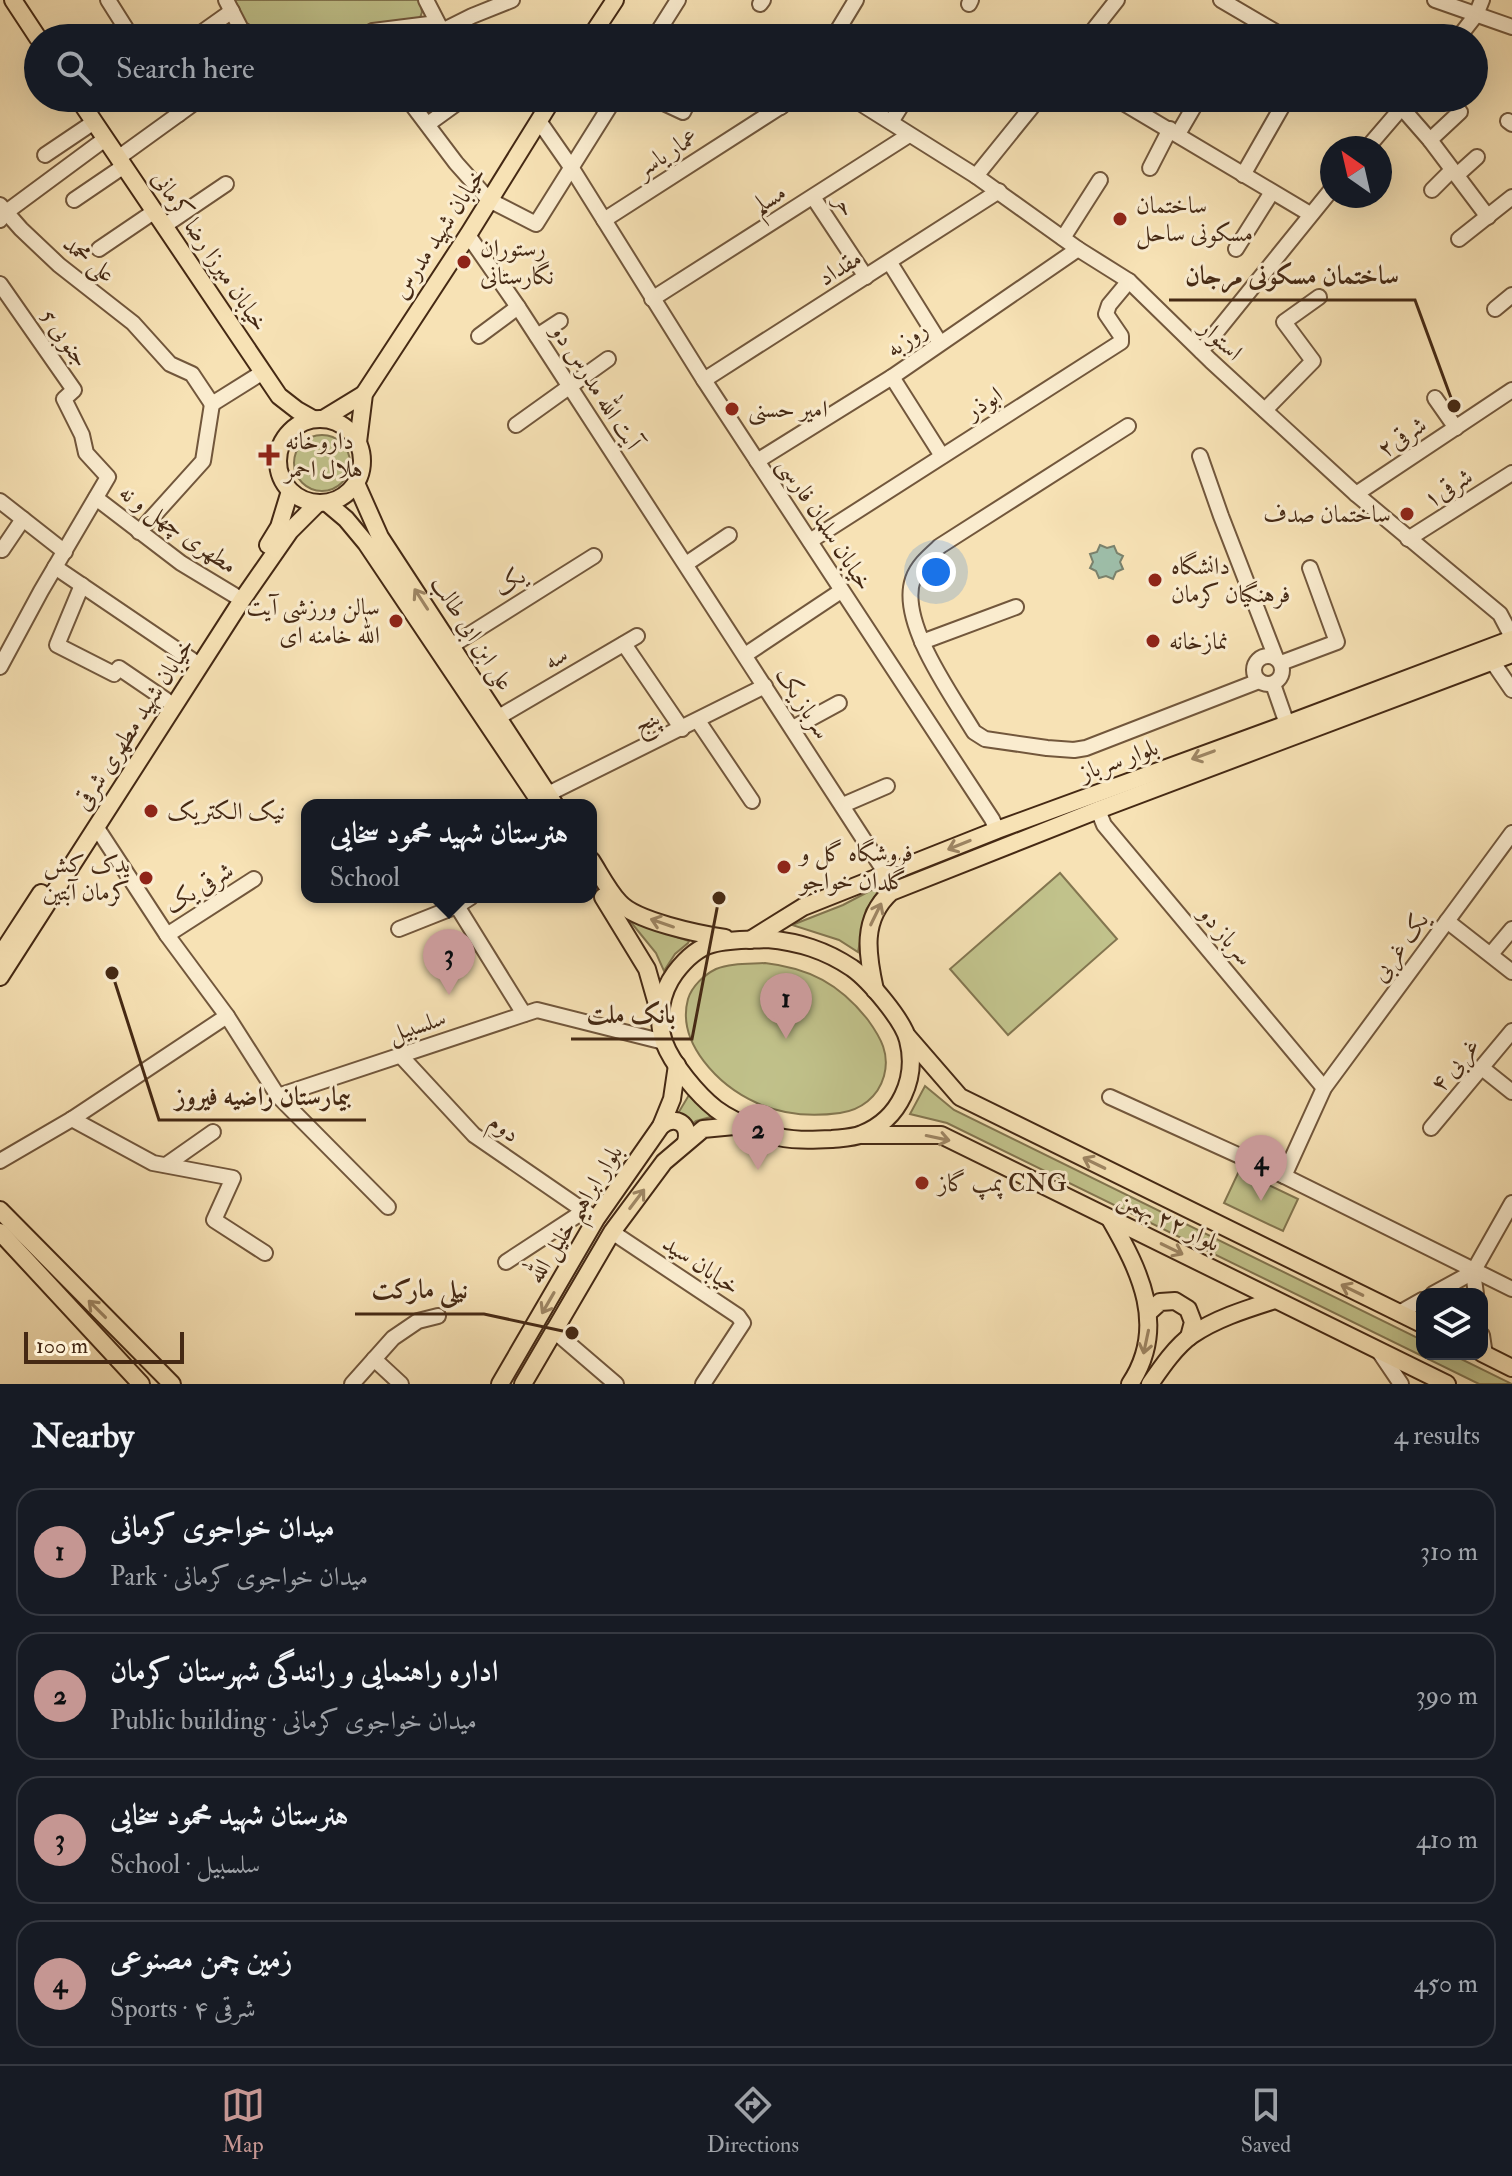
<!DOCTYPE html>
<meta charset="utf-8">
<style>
body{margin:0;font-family:"IM FELL Double Pica",Amiri,serif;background:#242831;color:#f1f3f6}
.controls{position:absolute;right:24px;bottom:24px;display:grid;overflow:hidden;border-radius:16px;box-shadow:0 8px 32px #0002}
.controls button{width:72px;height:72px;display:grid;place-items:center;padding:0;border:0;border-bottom:2px solid #363941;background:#171b24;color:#f1f3f6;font:40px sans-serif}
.compass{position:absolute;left:1320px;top:136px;width:72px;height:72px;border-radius:50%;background:#171b24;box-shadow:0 8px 32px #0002;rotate:326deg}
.scale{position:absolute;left:24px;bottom:20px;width:160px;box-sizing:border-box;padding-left:8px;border:4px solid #452914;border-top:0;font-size:22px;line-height:28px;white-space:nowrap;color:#452914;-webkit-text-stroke:6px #faeccf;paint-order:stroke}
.you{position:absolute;left:936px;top:572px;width:28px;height:28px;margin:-20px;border:6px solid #fff;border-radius:50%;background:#1a73e8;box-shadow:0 0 0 12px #1a73e833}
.badge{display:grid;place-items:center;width:52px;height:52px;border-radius:50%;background:#c59692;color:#111;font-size:26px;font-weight:700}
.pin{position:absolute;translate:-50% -66px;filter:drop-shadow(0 2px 4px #0008)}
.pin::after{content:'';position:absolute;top:42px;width:28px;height:24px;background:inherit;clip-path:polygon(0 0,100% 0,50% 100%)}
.popup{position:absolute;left:301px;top:799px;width:296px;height:104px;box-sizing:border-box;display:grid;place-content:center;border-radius:16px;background:#171b24;filter:drop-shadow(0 2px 6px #0005);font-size:26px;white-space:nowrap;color:#9ea1a6}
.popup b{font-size:30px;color:#f1f3f6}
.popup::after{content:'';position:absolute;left:50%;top:100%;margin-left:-16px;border:16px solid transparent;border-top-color:#171b24}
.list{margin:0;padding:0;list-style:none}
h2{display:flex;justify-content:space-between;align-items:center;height:104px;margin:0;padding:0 32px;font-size:34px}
h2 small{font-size:26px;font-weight:400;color:#9ea1a6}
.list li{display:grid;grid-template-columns:52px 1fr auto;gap:24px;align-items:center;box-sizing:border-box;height:128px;margin:0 16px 16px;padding:0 16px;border:2px solid #363941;border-radius:24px}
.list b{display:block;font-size:30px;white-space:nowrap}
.list p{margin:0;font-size:26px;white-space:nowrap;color:#9ea1a6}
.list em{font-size:26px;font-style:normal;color:#9ea1a6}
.icon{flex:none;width:44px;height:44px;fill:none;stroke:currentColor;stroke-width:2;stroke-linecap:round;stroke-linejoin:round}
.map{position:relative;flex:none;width:1512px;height:1384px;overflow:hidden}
.search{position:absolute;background:#171b24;box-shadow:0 8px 32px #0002;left:24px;right:24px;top:24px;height:88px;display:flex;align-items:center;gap:20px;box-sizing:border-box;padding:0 28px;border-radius:44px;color:#9ea1a6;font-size:30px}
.sheet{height:680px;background:#171b24}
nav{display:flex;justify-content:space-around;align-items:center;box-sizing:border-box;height:112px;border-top:2px solid #363941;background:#171b24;font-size:22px;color:#9ea1a6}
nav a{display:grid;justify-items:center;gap:4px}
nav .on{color:#c59692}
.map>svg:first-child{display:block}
.green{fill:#c1c28b;stroke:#837650;stroke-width:2}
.water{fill:#9ebea9;stroke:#7a826d;stroke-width:2}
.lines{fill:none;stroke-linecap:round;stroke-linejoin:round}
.minor-casing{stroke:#72573c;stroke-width:18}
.major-casing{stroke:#452914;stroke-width:20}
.minor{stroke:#faeccf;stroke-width:14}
.major{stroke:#f7e2b5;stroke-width:16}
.oneway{stroke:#9e8664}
.poi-dot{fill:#8f2418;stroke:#faeccf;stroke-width:3}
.labels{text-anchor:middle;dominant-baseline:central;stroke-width:6;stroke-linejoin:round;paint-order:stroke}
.street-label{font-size:24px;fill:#452914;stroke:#faeccf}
.poi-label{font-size:24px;fill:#452914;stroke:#faeccf;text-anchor:start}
.leader{fill:none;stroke:#452914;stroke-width:3}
.callout-dot{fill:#452914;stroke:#faeccf;stroke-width:3}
.callout-label{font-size:26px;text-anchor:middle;font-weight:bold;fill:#452914;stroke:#faeccf;stroke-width:6;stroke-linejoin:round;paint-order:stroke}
</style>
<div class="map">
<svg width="1512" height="1384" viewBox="0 0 1512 1384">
<rect width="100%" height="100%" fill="#f7e2b5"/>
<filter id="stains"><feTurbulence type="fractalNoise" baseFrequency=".0025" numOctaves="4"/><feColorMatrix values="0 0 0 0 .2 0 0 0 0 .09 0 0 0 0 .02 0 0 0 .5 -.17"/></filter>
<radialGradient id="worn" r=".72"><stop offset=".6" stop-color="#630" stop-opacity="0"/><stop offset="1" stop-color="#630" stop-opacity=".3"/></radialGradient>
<g class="green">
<polygon points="230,0 420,0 422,12 420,18 370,24 343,38 264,38 247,28"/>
<circle cx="322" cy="463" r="28"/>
<polygon points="1060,873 1117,939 1008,1035 950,969"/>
<polygon points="883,884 866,910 858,952 839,940 792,925 843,905"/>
<path d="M621 910C641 927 664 933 689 941L688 943 675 954 664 971 656 953Z"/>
<path d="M765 963C809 968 840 984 868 1020 881 1038 890 1054 884 1076 878 1097 861 1110 840 1113 811 1117 783 1115 757 1103 719 1086 676 1043 688 999 692 986 704 975 716 969 730 963 749 964 765 963Z"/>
<polygon points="925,1086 954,1110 1422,1340 1422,1354 1451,1354 1512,1384 1479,1384 947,1123 910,1114"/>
<polygon points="692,1090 718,1115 696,1121 689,1126 677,1115"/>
<polygon points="1239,1171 1298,1199 1283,1231 1224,1203"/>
</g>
<polygon class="water" points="1100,545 1107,548 1114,546 1117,553 1123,556 1120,562 1123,569 1116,572 1113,579 1106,576 1099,578 1096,571 1090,568 1093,562 1090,554 1097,552"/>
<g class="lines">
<defs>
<g id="minor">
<polyline points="108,0 132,38"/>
<polyline points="226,0 241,29 256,38"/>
<polyline points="426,0 442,31 451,38"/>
<polyline points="1221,0 1286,38"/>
<polyline points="1435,0 1512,27"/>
<polyline points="760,4 763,0"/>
<polyline points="969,4 971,0"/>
<polyline points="442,31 472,16 512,0"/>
<polyline points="194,38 232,11"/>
<polyline points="360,38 373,31 437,23"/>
<polyline points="654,38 678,0"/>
<polyline points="833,38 856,0"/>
<polyline points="1087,38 1117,0"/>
<polyline points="1458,38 1476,15 1482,0"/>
<polyline points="169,98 179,114"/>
<polyline points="257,98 262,102"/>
<polyline points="407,98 456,163 489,200 536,224 615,98"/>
<polyline points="653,98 683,112 690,98"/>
<polyline points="760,98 781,107"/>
<polyline points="852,98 976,176 1078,249 1129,281 1211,361 1356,494 1500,614 1512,637"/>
<polyline points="1115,98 1310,214"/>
<polyline points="1402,108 1430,140 1488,217"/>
<polyline points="539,121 571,167 704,380 992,819 997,830"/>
<polyline points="1508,121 1512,124"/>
<polyline points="891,122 906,98"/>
<polyline points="428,124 464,98"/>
<polyline points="1178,134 1199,98"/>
<polyline points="1430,140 1460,112"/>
<polyline points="1367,148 1410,98"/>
<polyline points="45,155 94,122"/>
<polyline points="118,158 201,98"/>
<polyline points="1150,168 1170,129"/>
<polyline points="1243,175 1287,98"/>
<polyline points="1457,175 1477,157"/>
<polyline points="976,176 1039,98"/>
<polyline points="1432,190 1452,170"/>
<polyline points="813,197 866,277"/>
<polyline points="74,200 124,166"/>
<polyline points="0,205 21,229 59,265 133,323 170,364 192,374 212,404"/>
<polyline points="0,220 5,213 105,139"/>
<polyline points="604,220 794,98"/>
<polyline points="164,226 226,184"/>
<polyline points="468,235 518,307 881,866"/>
<polyline points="1063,238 1100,180"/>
<polyline points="1459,239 1512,197"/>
<polyline points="99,249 155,211"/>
<polyline points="1236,249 1272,192"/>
<polyline points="890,263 940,343"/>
<polyline points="0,284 74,390 64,399 82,435 86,453 108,477 41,591 0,667"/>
<polyline points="652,299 909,135"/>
<polyline points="1495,309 1512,295"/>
<polyline points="479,336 518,307"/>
<polyline points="537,336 560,321"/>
<polyline points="1201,351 1332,189"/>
<polyline points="892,377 942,456"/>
<polyline points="704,380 999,191"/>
<polyline points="1435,398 1456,428"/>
<polyline points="212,404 263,372"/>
<polyline points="1265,410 1313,361 1284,322 1319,297"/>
<polyline points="516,425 608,359"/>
<path d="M1128 426 940 546C929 556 918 565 913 579 898 622 952 695 974 732L985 739 1047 748 1074 750 1086 748 1259 681"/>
<polyline points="1200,456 1221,516 1276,658"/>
<polyline points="757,461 892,377 1078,249"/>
<polyline points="1356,494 1512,390"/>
<polyline points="96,498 181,563 234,595"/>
<polyline points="0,501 65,552"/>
<polyline points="139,532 203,461 212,404"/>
<polyline points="1408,539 1512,473"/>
<polyline points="810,541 1121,342 1121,336 1106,314 1109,305 1129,281"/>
<polyline points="0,549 2,550 23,519"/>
<polyline points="686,564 729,535"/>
<polyline points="55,567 192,660"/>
<polyline points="82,585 57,645 114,674 119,668 166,700"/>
<polyline points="922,642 1016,607"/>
<polyline points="624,644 682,729"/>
<polyline points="451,646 594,556"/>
<polyline points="745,655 841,591"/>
<circle cx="1268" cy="670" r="14"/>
<polyline points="1492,661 1512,690"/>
<polyline points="1281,663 1337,642 1310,568"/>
<polyline points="1273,684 1287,724"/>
<polyline points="497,718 637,636"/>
<polyline points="698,721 752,801"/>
<polyline points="793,728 839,703"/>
<polyline points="548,794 765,686"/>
<polyline points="843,805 887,786"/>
<polyline points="1098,810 1104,825 1324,1088"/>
<polyline points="97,828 167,935 227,1016 278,1096 388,1207"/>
<polyline points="457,906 524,1014"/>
<polyline points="1447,921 1512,972"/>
<polyline points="399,929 457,906 471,897"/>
<polyline points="167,935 254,879"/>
<polyline points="1491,954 1512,929"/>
<polyline points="400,1055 474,1135 596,1219"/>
<polyline points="1482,1068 1512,1092"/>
<polyline points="278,1096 537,1010 664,1042"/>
<polyline points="1110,1097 1284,1176 1512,1289"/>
<polyline points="72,1119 153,1163 233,1178 214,1220 265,1253"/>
<polyline points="1431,1128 1512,1031"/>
<polyline points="0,1161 72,1119 227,1016"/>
<polyline points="166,1165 213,1132"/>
<polyline points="1284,1176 1324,1088 1512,833"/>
<polyline points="612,1232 738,1316 743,1323 703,1384"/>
<polyline points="506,1262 584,1211"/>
<polyline points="1473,1272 1512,1203"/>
<polyline points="1473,1272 1476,1294"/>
<polyline points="1433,1294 1473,1272"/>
<polyline points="1399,1313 1422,1300"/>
<polyline points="553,1330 616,1384"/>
<polyline points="1482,1335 1485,1355"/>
<polyline points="1378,1350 1401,1384"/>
<polyline points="374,1359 401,1384"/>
<polyline points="352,1384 393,1338 418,1321 438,1316"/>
</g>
<g id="major">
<polyline points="13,0 38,38"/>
<polyline points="590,38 615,0"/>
<polyline points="78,98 279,396 297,410 313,419"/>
<circle cx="320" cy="461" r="42"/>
<polyline points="323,419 364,394"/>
<polyline points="358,442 364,394 468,235 553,98"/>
<polyline points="356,483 380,537 555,805"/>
<polyline points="327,503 346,519 366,543 542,805"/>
<polyline points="268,545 279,527 290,491"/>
<path d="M591 860C600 874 608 890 619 902 635 921 699 934 725 938"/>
<polyline points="603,897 647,969 659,1011"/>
<path d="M767 939C799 942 825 950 852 968 869 980 903 1020 908 1040 918 1078 900 1119 862 1134 853 1138 841 1138 832 1139 812 1140 790 1141 771 1135 753 1129 732 1121 716 1109 698 1095 672 1064 664 1042 656 1019 661 992 675 973 684 961 697 948 712 944 730 939 750 940 767 939Z"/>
<polyline points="750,940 803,907 997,830 1287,724 1512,639"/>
<polyline points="0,956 41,893"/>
<polyline points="0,977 242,600 290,531 318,503"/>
<path d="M875 990C867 954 861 919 891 892L1098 810 1512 654"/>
<polyline points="908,1037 960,1097 1422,1324"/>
<path d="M661 1126C675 1114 691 1124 686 1142"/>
<polyline points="862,1135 941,1135 1447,1384"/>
<polyline points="0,1210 172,1384"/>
<path d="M1110 1219C1140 1271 1168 1327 1130 1384"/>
<polyline points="0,1232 141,1384"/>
<polyline points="1149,1312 1160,1302 1175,1301 1188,1309 1193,1322 1189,1337"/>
<polyline points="1482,1353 1512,1368"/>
<polyline points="500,1384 596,1219 661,1126 672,1099 677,1065"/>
<polyline points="523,1384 612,1232 664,1162 703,1129 745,1125"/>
<path d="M1150 1384C1161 1368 1176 1346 1192 1335 1217 1318 1247 1309 1275 1300"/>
</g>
</defs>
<use href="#minor" class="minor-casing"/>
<use href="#major" class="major-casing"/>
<use href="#minor" class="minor"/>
<use href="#major" class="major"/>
</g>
<defs><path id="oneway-shaft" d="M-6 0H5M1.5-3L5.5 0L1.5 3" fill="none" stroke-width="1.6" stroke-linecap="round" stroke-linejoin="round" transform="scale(2)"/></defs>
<g class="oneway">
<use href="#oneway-shaft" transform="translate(421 599) rotate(-123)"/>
<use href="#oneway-shaft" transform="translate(1203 755) rotate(160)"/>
<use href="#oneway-shaft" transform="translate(959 845) rotate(158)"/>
<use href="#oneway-shaft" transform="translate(876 914) rotate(-64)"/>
<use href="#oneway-shaft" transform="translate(662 923) rotate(-161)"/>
<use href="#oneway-shaft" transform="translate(938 1138) rotate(12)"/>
<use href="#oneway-shaft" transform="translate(1094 1163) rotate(-154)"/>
<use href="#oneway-shaft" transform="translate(637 1199) rotate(-53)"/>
<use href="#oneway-shaft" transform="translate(1172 1249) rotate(26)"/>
<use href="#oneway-shaft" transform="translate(1352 1290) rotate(-154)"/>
<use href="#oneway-shaft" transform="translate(548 1303) rotate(120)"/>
<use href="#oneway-shaft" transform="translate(97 1309) rotate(-135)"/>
<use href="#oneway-shaft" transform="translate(1146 1342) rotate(102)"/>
</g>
<g class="poi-dot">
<circle cx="1120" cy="219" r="8"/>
<circle cx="464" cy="262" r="8"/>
<circle cx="732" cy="409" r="8"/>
<path d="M265 443h8v8h8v8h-8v8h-8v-8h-8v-8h8z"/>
<circle cx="1407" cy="514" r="8"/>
<circle cx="1155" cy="580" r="8"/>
<circle cx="396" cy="621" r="8"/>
<circle cx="1153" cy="641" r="8"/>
<circle cx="151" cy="811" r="8"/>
<circle cx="784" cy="867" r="8"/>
<circle cx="146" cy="878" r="8"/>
<circle cx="922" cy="1183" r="8"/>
</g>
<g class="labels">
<g class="street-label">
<text transform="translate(667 153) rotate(-33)">عمار یاسر</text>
<text transform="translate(769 199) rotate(-32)">مسلم</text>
<text transform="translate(845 205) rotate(56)">حر</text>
<text transform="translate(439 233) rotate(-57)">خیابان شهید مدرس</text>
<text transform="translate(210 251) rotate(56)">خیابان میرزا رضا کرمانی</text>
<text transform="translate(89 259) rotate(39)">علی محمد</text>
<text transform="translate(840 268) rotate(-32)">مقداد</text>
<text transform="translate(65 338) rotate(55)">جنوبی 5</text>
<text transform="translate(907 339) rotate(-35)">روزبه</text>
<text transform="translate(1221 340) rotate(43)">استوار</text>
<text transform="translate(596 387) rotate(57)">آیت الله مدرس دو</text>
<text transform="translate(984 403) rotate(-33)">ابوذر</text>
<text transform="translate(1402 437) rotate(-34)">شرقی۲</text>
<text transform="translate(1448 488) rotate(-32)">شرقی۱</text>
<text transform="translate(825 524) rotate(57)">خیابان سلمان فارسی</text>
<text transform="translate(178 529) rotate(35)">مطهری چهل و نه</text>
<text transform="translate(510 582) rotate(-32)">یک</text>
<text transform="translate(472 633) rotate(57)">علی ابن ابی طالب</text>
<text transform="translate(556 658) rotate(-30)">سه</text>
<text transform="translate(803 703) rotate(57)">سرباز یک</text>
<text transform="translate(647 721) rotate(-26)">پنج</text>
<text transform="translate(134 724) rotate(-57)">خیابان شهید مطهری شرقی</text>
<text transform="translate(1119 760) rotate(-20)">بلوار سرباز</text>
<text transform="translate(199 888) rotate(-32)">شرقی یک</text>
<text transform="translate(1226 936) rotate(50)">سرباز دو</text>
<text transform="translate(1400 947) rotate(-54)">یک غربی</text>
<text transform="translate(417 1026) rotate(-18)">سلسبیل</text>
<text transform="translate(1455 1065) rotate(-50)">غربی ۴</text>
<text transform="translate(504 1128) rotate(36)">دوم</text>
<text transform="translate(575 1214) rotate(-58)">بلوار ابراهیم خلیل الله</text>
<text transform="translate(1169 1221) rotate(26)">بلوار ۲۲ بهمن</text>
<text transform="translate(701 1265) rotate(34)">خیابان سید</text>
</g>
<g class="poi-label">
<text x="1136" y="205">ساختمان<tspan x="1136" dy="28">مسکونی ساحل</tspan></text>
<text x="480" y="248">رستوران<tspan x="480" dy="28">نگارستانی</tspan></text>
<text x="748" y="409">امیر حسنی</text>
<text x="285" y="441">داروخانه<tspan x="285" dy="28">هلال احمر</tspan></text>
<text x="1391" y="514" text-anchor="end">ساختمان صدف</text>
<text x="1171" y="566">دانشگاه<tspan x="1171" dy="28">فرهنگیان کرمان</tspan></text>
<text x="380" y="607" text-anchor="end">سالن ورزشى آیت<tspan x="380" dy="28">الله خامنه اى</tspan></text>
<text x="1169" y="641">نمازخانه</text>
<text x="167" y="811">نیک الکتریک</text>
<text x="800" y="853">فروشگاه گل و<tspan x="800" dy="28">گلدان خواجو</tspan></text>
<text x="130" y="864" text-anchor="end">یدک کش<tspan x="130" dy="28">کرمان آبتین</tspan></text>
<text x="938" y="1183">پمپ گاز CNG</text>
</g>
</g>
<path class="leader" d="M1454 406L1415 300H1169M719 898L692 1039H571M112 973L159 1120H366M572 1333L484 1314H355"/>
<g class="callout-dot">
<circle cx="1454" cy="406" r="8"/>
<circle cx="719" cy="898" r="8"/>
<circle cx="112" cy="973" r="8"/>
<circle cx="572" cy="1333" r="8"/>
</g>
<g class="callout-label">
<text x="1292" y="284">ساختمان مسکونی مرجان</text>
<text x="631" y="1023">بانک ملت</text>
<text x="263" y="1105">بیمارستان راضیه فیروز</text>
<text x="420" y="1298">نیلی مارکت</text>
</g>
<rect width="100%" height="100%" filter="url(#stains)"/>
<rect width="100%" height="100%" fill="url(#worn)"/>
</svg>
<div class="controls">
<button><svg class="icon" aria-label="layers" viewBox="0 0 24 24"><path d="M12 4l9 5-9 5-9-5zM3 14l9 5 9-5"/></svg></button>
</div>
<svg class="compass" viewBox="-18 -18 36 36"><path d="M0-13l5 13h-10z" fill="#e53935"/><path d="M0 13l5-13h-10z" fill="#9ea1a6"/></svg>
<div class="scale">100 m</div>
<div class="you"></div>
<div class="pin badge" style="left:786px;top:1039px">1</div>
<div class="pin badge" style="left:758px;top:1170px">2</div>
<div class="pin badge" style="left:449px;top:995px">3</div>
<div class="popup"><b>هنرستان شهید محمود سخایی</b>School</div>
<div class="pin badge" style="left:1261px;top:1201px">4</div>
<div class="search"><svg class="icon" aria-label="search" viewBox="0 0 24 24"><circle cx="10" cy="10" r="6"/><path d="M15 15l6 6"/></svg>Search here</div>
</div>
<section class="sheet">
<h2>Nearby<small>4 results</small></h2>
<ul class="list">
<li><span class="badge">1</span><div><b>میدان خواجوی کرمانی</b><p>Park · میدان خواجوی کرمانی</p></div><em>310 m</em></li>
<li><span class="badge">2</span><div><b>اداره راهنمایی و رانندگی شهرستان کرمان</b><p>Public building · میدان خواجوی کرمانی</p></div><em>390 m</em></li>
<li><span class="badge">3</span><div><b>هنرستان شهید محمود سخایی</b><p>School · سلسبیل</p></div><em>410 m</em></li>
<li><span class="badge">4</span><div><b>زمین چمن مصنوعی</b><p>Sports · شرقی ۴</p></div><em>450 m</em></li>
</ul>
</section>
<nav>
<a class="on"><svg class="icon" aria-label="map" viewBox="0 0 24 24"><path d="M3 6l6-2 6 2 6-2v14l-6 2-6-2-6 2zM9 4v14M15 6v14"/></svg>Map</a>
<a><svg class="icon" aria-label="directions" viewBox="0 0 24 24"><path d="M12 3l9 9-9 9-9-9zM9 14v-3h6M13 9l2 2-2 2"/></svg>Directions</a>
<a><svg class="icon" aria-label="saved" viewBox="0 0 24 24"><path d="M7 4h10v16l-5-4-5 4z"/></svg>Saved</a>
</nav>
